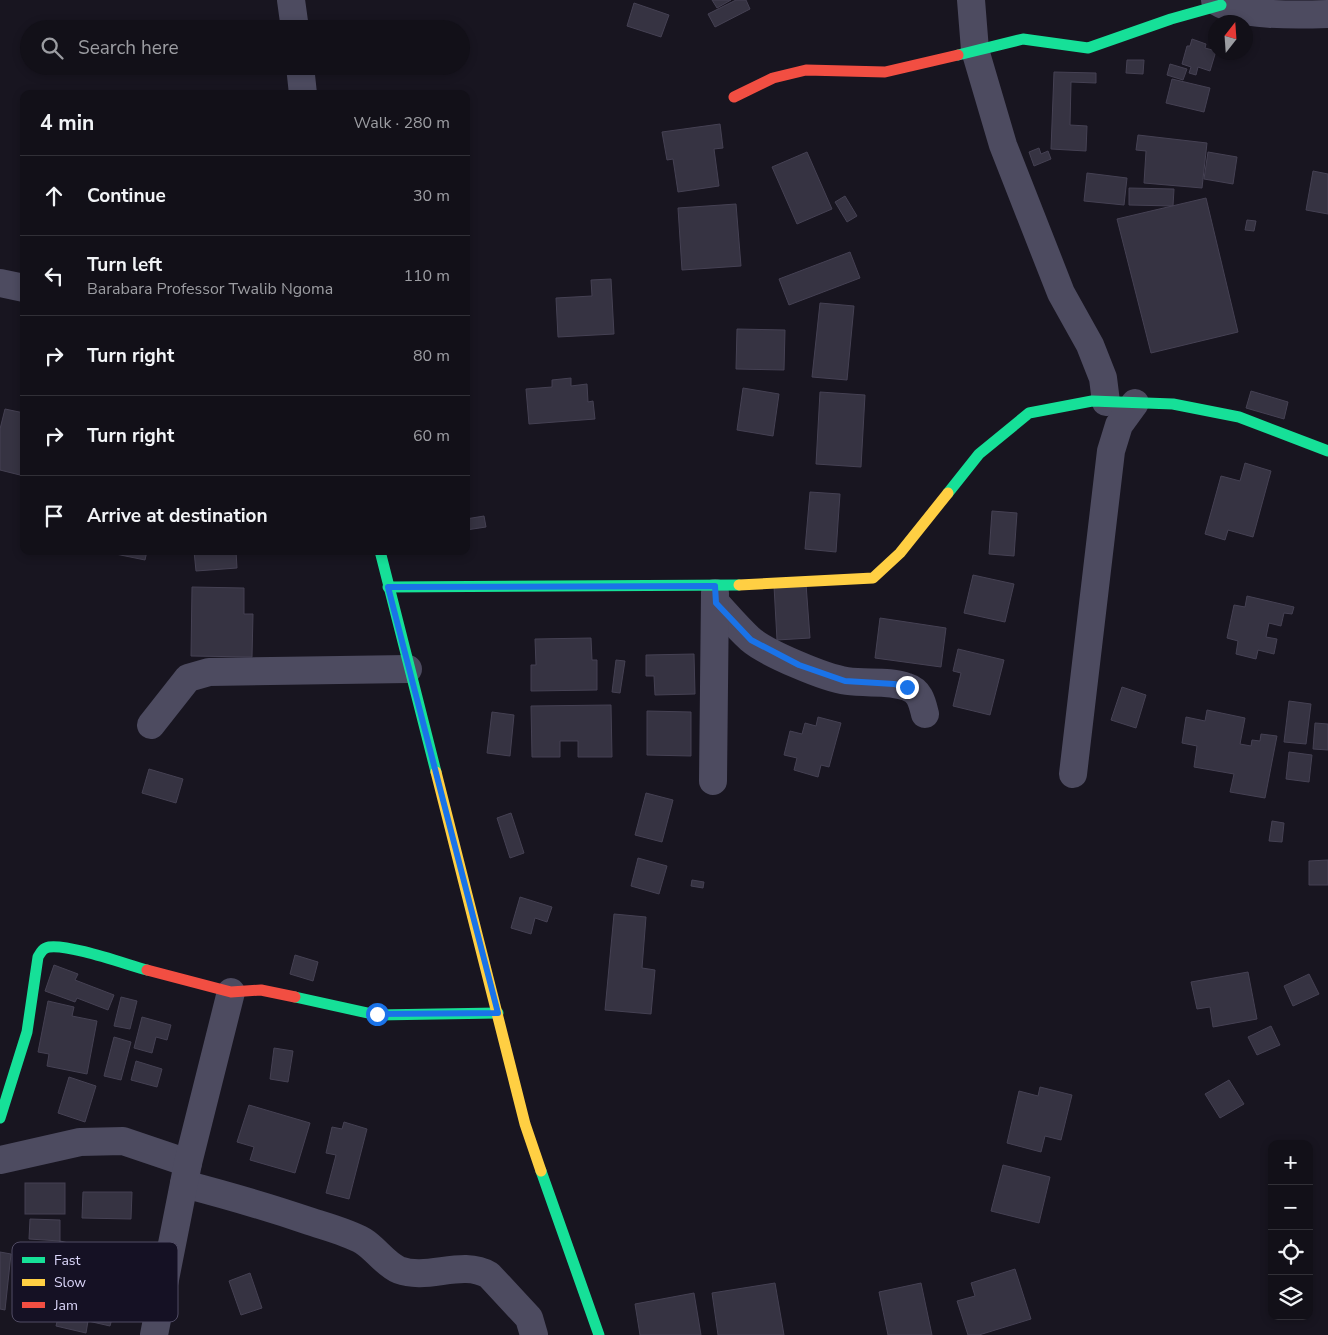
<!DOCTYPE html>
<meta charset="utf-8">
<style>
body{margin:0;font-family:"Nunito Sans",sans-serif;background:#1f1e25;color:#f1f3f6}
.controls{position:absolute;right:15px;bottom:15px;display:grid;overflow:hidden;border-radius:10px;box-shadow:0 2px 8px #0003}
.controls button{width:45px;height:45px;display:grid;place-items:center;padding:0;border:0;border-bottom:1px solid #313037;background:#121018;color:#f1f3f6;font:25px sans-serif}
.compass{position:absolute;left:1208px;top:15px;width:45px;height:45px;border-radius:50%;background:#121018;box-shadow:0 2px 8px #0003;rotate:17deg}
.stop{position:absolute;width:15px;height:15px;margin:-11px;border:4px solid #1a73e8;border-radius:50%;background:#fff}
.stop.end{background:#1a73e8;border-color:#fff;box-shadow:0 1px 5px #0008}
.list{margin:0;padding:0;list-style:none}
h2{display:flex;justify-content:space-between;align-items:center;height:65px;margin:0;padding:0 20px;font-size:21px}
h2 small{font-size:16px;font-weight:400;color:#9c9da2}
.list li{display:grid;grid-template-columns:32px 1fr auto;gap:15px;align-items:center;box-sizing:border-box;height:80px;padding:0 20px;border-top:1px solid #313037}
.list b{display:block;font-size:19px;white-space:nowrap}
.list p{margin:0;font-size:16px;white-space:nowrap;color:#9c9da2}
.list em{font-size:16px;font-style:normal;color:#9c9da2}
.icon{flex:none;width:28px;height:28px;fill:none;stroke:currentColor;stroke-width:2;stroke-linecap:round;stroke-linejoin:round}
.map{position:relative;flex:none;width:1328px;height:1335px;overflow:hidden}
.search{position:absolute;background:#121018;box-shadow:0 2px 8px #0003;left:20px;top:20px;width:450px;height:55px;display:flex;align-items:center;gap:12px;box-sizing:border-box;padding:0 18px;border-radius:28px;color:#9c9da2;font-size:19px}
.panel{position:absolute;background:#121018;box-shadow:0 2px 8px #0003;left:20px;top:90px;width:450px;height:465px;border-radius:10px}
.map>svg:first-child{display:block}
.building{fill:#363342;stroke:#454153}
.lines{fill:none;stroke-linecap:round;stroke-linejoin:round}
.street{stroke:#4d4b60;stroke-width:28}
.fast{stroke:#16e098;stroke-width:11}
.slow{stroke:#ffcf43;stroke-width:11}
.jam{stroke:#f24e42;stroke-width:11}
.route{stroke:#1a73e8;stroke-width:6}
.key{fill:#151124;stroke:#514c64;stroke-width:1}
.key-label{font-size:14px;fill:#dcd7fb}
</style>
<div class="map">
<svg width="1328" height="1335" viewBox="0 0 1328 1335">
<rect width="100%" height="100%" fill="#181520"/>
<g class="building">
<polygon points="712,0 731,0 717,8"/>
<polygon points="736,0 746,0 750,9 715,27 708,14"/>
<polygon points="634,3 669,15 661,37 627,26"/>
<polygon points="1192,39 1206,44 1205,48 1216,51 1210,71 1198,67 1196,75 1189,73 1191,67 1182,64 1187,46 1190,46"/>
<polygon points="1127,60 1144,60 1143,74 1126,73"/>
<polygon points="1170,64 1187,69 1183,80 1167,75"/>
<polygon points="1054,72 1096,73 1096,83 1071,82 1070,125 1087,126 1086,151 1051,149"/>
<polygon points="1172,79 1210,88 1204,112 1166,103"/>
<polygon points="720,124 723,148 714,149 719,186 678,192 673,159 667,160 662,132"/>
<polygon points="1138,135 1207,143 1202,188 1144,183 1146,151 1136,150"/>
<polygon points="1039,148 1041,154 1048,151 1051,159 1034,166 1029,152"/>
<polygon points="807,152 832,209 797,224 772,167"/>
<polygon points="1208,152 1237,157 1233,184 1204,179"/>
<polygon points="1313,171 1328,174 1328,214 1306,210"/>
<polygon points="1087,173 1127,178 1124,205 1084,201"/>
<polygon points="1129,188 1174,189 1173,206 1129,205"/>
<polygon points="845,196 857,216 847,222 835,202"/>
<polygon points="1206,198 1238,332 1151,353 1117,219"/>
<polygon points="736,204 741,266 682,270 678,208"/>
<polygon points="1247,220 1256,221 1254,231 1245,230"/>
<polygon points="850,252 860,278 789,305 779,279"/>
<polygon points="611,279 614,334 558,337 556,298 592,296 591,280"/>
<polygon points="820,303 854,306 847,380 812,377"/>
<polygon points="737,329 785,330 784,370 736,369"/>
<polygon points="571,378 571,386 587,384 588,402 593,401 595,419 529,424 526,389 552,387 552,380"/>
<polygon points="743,388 779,394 773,436 737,430"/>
<polygon points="1251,391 1288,402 1284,419 1246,408"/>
<polygon points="820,392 865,395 861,467 816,464"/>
<polygon points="5,409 24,413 24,476 0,470 0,429"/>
<polygon points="1245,463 1271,471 1253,537 1228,530 1225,540 1205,534 1221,476 1240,481"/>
<polygon points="810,492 840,494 836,552 805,549"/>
<polygon points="992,511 1017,513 1014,556 989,554"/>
<polygon points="484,516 486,527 466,530 466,519"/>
<polygon points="101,551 147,551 145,560"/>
<polygon points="194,551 236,551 237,568 196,571"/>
<polygon points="973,575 1014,584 1005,622 964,613"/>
<polygon points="806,584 810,638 777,640 774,586"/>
<polygon points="192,587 244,588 244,614 253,614 252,657 191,656"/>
<polygon points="1247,596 1294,607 1292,614 1284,613 1281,626 1269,623 1266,637 1277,639 1274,654 1258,650 1256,659 1236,654 1238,641 1227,638 1234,605 1245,607"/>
<polygon points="880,618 946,628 941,667 875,658"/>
<polygon points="591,638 592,660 597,660 597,690 531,691 531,665 536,665 535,639"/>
<polygon points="958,649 1004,660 990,715 953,706 961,673 953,671"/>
<polygon points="694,654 695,694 655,695 654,676 646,676 646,655"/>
<polygon points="616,660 625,661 620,693 612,692"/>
<polygon points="1122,687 1146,695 1136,728 1111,720"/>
<polygon points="1289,701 1311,704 1306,744 1284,742"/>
<polygon points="611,705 612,757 578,757 578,741 560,741 560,757 532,757 531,706"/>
<polygon points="1207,710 1245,718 1240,744 1251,746 1252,740 1260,741 1261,734 1277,736 1265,798 1230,792 1234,774 1194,767 1197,746 1182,743 1186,717 1205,721"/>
<polygon points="647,711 691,712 691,756 647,755"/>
<polygon points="492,712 514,715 510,756 487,753"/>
<polygon points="818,717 841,723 829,767 821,765 818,777 794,770 797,758 784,755 790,731 802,734 805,723 816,726"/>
<polygon points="1315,723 1328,724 1328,750 1313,749"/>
<polygon points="1289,752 1312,755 1309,782 1286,779"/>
<polygon points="149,769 183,779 176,803 142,793"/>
<polygon points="646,793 673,800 662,842 635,835"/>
<polygon points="511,813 524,853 510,858 497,818"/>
<polygon points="1272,821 1284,823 1282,842 1269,841"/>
<polygon points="638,858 667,866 659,894 631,886"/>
<polygon points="1328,860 1328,885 1309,885 1309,861"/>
<polygon points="692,880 704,882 703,888 691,886"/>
<polygon points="520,897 552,907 547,922 535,918 531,934 511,928"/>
<polygon points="614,914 646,917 642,968 655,970 651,1014 605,1010"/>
<polygon points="295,955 318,962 313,981 290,974"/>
<polygon points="54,965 78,974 75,980 114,995 108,1010 77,998 75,1002 45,991"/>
<polygon points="1248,972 1257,1019 1213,1027 1210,1007 1197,1009 1191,982"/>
<polygon points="1309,974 1319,994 1293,1006 1284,986"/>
<polygon points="121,997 137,1001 130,1029 114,1026"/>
<polygon points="48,1001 74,1007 72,1016 97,1021 87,1074 47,1066 49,1054 38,1052"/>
<polygon points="142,1017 171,1025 167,1040 156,1037 152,1053 134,1048"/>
<polygon points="1271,1026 1280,1045 1257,1055 1248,1037"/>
<polygon points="114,1037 131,1042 121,1080 104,1076"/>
<polygon points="274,1048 293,1051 288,1082 270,1079"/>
<polygon points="136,1061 162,1069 157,1087 131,1080"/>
<polygon points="69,1077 96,1086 85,1122 58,1113"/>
<polygon points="1229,1080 1244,1104 1220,1118 1205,1094"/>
<polygon points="1040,1087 1072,1095 1061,1140 1045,1136 1041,1152 1007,1143 1019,1091 1038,1096"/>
<polygon points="249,1105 310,1123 295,1173 250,1160 254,1147 237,1142"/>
<polygon points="344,1122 367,1129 349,1199 326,1193 336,1155 326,1153 332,1127 342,1129"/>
<polygon points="1003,1165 1050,1177 1039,1223 991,1211"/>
<rect x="25" y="1183" width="40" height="31"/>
<polygon points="83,1192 132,1192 131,1219 82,1218"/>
<polygon points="30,1219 60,1220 60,1241 29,1239"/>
<polygon points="60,1241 119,1255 115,1268 131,1272 122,1310 115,1308 110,1326 88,1321 86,1333 56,1326 65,1289 49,1285"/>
<polygon points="0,1252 11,1254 5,1310 0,1309"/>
<polygon points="1015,1269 1031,1319 979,1335 968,1335 957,1301 975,1296 971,1283"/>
<polygon points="250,1273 262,1308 241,1315 229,1281"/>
<polygon points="775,1283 784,1335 718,1335 712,1293"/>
<polygon points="921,1283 932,1335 888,1335 879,1292"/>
<polygon points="694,1293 701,1335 640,1335 635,1304"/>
</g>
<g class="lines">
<g class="street">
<polyline points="291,0 295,29"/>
<polyline points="971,0 975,50 1003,145 1061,293 1090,345 1103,378 1106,402"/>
<path d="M1215 0C1234 17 1302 15 1328 14"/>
<polyline points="300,66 303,94"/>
<polyline points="0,283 24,288"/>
<path d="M716 603C727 615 738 628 750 639 766 653 825 678 847 681 867 684 889 680 907 687 920 691 922 702 925 714"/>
<polyline points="151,725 188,678 209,672 408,669"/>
<polyline points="1073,774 1111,451 1119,425 1135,403"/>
<polyline points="713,781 715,593"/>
<polyline points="0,1160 80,1142 123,1141 188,1163"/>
<path d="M184 1184C226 1195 268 1207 309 1221 327 1227 347 1232 363 1241 376 1249 385 1264 399 1270 428 1281 462 1259 489 1275L529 1318 534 1335"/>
<polyline points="154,1335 188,1163 231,992"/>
</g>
<g class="fast">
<polyline points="958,55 1023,39 1088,48 1171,19 1221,5"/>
<polyline points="948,493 979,454 1029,413 1092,401 1173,404 1239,417 1328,451"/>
<polyline points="380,551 436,772"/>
<polyline points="388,587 739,585"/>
<polyline points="295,997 377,1015 498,1013"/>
<path d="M0 1118 27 1032 38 957C41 952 43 948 49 947 69 944 125 964 147 970"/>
<polyline points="541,1171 599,1335"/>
</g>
<g class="slow">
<polyline points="739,585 873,578 900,553 948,493"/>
<polyline points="436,772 525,1124 541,1171"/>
</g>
<g class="jam">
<polyline points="734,97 773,78 806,70 885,72 958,55"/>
<polyline points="147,970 231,992 261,990 295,997"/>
</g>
</g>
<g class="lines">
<polyline class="route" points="377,1014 498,1013 388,587 715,586 716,603 751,640 799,665 845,681 894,684 907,687"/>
</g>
<rect x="12" y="1242" width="166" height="80" rx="8" class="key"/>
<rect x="22" y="1257" width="23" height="6" fill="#16e098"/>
<rect x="22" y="1279" width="23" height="7" fill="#ffcf43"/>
<rect x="22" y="1302" width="23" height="6" fill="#f24e42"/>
<g class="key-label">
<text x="54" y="1265">Fast</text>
<text x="54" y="1287">Slow</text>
<text x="54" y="1310">Jam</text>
</g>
</svg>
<div class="controls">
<button>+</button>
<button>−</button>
<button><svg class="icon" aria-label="locate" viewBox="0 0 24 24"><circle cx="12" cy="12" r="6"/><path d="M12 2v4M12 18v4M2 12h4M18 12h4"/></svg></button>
<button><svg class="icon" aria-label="layers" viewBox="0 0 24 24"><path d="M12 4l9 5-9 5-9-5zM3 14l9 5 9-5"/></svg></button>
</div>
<svg class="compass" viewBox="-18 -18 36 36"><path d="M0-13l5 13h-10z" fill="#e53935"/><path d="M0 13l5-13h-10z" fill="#9c9da2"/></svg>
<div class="stop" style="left:377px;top:1014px"></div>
<div class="stop end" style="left:907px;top:687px"></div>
<div class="search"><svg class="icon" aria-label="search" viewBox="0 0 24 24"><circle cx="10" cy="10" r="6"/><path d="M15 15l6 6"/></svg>Search here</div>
<section class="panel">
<h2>4 min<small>Walk · 280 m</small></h2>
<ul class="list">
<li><svg class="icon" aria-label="ahead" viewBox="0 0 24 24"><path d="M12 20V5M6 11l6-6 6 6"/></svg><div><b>Continue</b></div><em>30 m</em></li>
<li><svg class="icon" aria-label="left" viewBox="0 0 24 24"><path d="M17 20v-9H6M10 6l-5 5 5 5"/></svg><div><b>Turn left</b><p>Barabara Professor Twalib Ngoma</p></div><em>110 m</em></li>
<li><svg class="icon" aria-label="right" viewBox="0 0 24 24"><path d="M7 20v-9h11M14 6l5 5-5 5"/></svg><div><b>Turn right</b></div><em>80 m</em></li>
<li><svg class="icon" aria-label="right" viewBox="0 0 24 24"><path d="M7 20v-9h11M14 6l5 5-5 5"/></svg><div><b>Turn right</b></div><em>60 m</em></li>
<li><svg class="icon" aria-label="arrive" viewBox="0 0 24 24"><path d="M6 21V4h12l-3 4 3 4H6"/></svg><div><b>Arrive at destination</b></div></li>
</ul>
</section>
</div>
